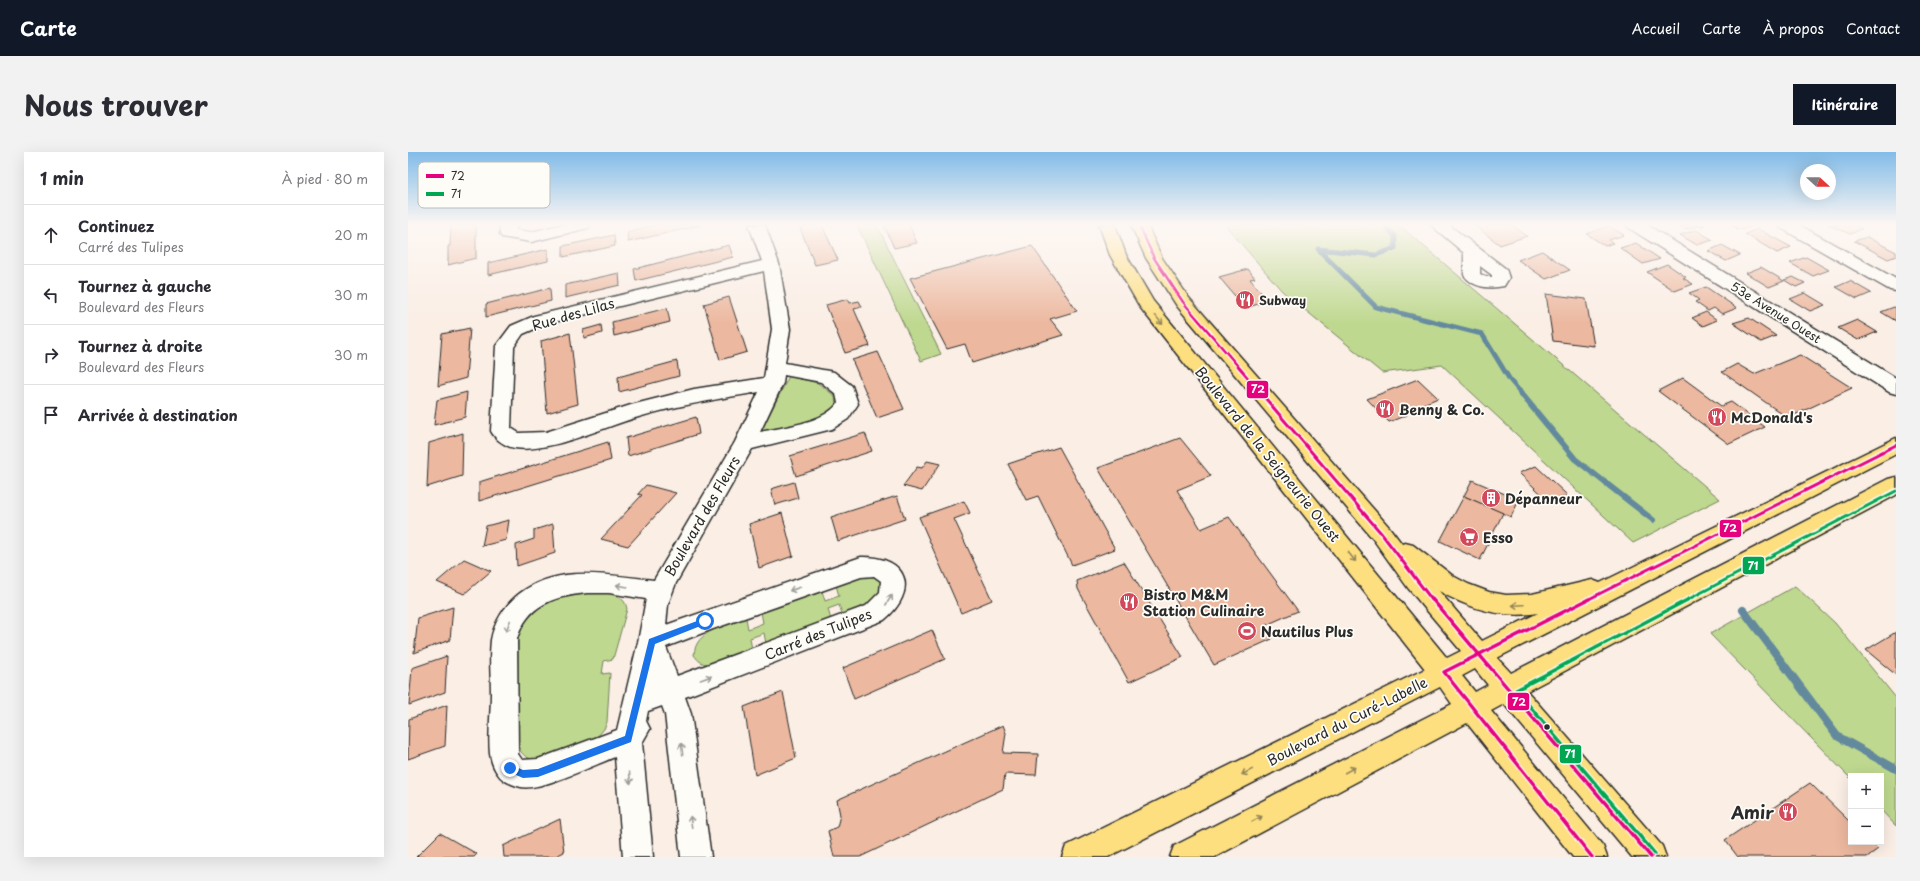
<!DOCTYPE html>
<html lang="fr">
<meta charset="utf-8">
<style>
body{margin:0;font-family:"Playpen Sans",sans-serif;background:#f2f2f3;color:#2b2b33}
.controls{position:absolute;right:12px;bottom:12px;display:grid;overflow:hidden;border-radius:0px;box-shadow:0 4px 16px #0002}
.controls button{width:36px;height:36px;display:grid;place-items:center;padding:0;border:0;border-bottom:1px solid #e1e1e2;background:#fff;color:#2b2b33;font:20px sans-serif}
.compass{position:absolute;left:1392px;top:12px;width:36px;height:36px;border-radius:50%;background:#fff;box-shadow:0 4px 16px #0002;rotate:111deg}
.stop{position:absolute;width:12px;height:12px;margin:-9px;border:3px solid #1a73e8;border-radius:50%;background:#fff}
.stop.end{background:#1a73e8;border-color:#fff;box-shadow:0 1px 4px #0008}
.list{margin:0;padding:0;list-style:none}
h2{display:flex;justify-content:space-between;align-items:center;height:52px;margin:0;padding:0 16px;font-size:17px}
h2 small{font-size:13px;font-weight:400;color:#7c7c81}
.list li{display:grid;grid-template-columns:26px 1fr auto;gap:12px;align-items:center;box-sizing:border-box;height:60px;padding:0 16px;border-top:1px solid #e1e1e2}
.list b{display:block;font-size:15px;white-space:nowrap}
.list p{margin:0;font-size:13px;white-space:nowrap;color:#7c7c81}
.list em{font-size:13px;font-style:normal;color:#7c7c81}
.icon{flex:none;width:22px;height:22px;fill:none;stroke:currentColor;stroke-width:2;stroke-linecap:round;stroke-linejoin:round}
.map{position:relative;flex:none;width:1488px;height:705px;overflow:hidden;border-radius:0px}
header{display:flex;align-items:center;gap:24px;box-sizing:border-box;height:56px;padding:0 20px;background:#111827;color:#fff}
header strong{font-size:19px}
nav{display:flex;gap:22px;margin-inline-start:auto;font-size:14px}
.intro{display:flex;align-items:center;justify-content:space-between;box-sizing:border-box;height:96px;padding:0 24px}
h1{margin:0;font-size:28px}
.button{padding:10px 18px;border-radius:0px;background:#111827;color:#fff;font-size:14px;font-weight:700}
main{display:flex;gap:24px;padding:0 24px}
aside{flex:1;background:#fff;border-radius:0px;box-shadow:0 4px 16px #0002}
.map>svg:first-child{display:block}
.green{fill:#bed88f;stroke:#74825d}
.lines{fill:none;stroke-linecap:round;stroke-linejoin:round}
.stream-far2{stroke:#63899d;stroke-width:5}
.stream-far1{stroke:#63899d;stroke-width:6}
.stream{stroke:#63899d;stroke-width:8}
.building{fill:#ecb89f;stroke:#2b2b2b}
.minor-casing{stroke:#2b2b2b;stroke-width:3}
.major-casing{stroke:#2b2b2b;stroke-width:3}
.minor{fill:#fdfcf7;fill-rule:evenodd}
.major{fill:#fddf80;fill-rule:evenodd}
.bus-1-far2-casing{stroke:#fdfcf7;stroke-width:5}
.bus-1-far1-casing{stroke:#fdfcf7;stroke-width:6}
.bus-1-casing{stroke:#fdfcf7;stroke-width:6}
.bus-2-far1-casing{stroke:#fdfcf7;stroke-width:6}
.bus-2-casing{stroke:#fdfcf7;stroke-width:6}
.bus-1-far2{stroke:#e5007d;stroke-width:2.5}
.bus-1-far1{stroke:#e5007d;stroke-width:3}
.bus-1{stroke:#e5007d;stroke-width:3.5}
.bus-2-far1{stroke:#00a651;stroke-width:3}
.bus-2{stroke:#00a651;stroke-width:3.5}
.oneway{stroke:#948556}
.oneway2{stroke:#9e9e9b}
.route{fill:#1a73e8}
.bus-dot{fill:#2b2b2b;stroke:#fdfcf7;stroke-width:1.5}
.labels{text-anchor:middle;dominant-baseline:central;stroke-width:3.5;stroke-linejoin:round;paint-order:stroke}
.far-poi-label{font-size:12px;font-weight:bold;fill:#2b2b2b;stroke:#fdfcf7;text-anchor:start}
.far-street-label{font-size:12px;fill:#2b2b2b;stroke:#fdfcf7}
.street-label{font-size:14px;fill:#2b2b2b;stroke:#fdfcf7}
.poi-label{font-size:14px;font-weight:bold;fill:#2b2b2b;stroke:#fdfcf7;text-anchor:start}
.near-poi-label{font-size:17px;font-weight:bold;fill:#2b2b2b;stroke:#fdfcf7;text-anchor:end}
.key{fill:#fdfcf7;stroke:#bebdba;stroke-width:1}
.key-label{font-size:11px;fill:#2b2b2b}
.line-badge{stroke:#fdfcf7;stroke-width:1.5}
.badge-label{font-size:11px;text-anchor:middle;font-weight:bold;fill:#fff}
</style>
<header>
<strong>Carte</strong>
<nav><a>Accueil</a><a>Carte</a><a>À propos</a><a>Contact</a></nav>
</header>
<div class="intro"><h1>Nous trouver</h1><a class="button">Itinéraire</a></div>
<main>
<aside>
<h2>1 min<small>À pied · 80 m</small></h2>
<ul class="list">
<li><svg class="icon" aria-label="ahead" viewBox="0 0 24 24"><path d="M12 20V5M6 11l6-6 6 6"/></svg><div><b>Continuez</b><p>Carré des Tulipes</p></div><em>20 m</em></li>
<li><svg class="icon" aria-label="left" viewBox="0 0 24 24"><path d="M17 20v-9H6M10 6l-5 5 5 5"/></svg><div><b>Tournez à gauche</b><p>Boulevard des Fleurs</p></div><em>30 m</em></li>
<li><svg class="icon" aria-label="right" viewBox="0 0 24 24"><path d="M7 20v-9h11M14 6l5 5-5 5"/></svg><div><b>Tournez à droite</b><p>Boulevard des Fleurs</p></div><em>30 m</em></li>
<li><svg class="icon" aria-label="arrive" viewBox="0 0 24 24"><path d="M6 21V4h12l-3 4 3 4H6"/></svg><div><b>Arrivée à destination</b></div></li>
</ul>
</aside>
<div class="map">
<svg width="1488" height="705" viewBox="0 0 1488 705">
<rect width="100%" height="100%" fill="#faeee5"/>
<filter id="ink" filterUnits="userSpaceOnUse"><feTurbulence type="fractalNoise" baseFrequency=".025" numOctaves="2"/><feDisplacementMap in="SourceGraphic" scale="8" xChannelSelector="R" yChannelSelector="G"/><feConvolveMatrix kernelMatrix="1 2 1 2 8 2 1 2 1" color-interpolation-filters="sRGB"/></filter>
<g filter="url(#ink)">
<g class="green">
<polygon points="449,73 469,73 533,202 513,209"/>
<polygon points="817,73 991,73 1312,347 1225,391 1034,213 974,221 874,139"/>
<polygon points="381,224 410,231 427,244 428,255 413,268 353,279"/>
<path d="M465 423C473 428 476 431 475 440L462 454 435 464 431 453 420 457 423 468 358 492 356 481 342 486 344 498C333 502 310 514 298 512 292 511 289 507 286 503 287 478 319 473 338 466L340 477 355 471 353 460 414 439 417 449 431 444 428 433 449 426Z"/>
<polygon points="1387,434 1427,471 1488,546 1488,674 1473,658 1473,624 1443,624 1443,627 1302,482"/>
<path d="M195 440C206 443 217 444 219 457L205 507 196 509 194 522 202 521 199 570 196 577 189 585 179 591 128 608C118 606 113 603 110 593V480L120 462 140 448 164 441Z"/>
</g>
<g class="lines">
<polyline class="stream-far2" points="976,73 987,84 987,96 968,103 910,97 968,155 1074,182 1102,228 1113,241"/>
<polyline class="stream-far1" points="1112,240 1167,307 1245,368"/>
<polyline class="stream" points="1335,458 1429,584 1488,617"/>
</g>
<g class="building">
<polygon points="43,73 68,73 68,106 40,113 40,94 42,94"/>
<polygon points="247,73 293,73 220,90 219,80"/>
<polygon points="401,73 414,73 430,108 407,113 392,76"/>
<polygon points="476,73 501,73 509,91 486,96"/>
<polygon points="1066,73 1104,73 1119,84 1092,93"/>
<polygon points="1271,73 1297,73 1277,77"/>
<polygon points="1323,73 1343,73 1344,74 1332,78"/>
<polygon points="1421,73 1447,73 1454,77 1442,82"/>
<polygon points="1201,74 1216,83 1201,88 1205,91 1197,94 1179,82"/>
<polygon points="1350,77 1383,95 1369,101 1337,82"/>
<polygon points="1288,78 1305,88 1289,93 1272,83"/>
<polygon points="206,83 207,94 155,105 155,94"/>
<polygon points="1459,85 1488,100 1488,104 1480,107 1446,89"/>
<polygon points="1228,91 1252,107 1235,112 1212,96"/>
<polygon points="321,93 325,105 228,129 226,117"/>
<polygon points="1314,93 1332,103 1318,109 1300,99"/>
<polygon points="624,94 669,159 642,167 655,183 564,211 557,192 539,197 502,126"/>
<polygon points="140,97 140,109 80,123 80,111"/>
<polygon points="1134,99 1162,118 1138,127 1110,108"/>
<polygon points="1398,105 1421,118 1405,124 1382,111"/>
<polygon points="1259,112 1278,125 1275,126 1285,132 1267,139 1239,120"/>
<polygon points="1353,115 1376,129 1361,135 1338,121"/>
<polygon points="840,117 847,126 842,127 860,149 837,156 811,125"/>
<polygon points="211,121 212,133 157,146 157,133"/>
<polygon points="1385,125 1397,131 1388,135 1376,128"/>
<polygon points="1442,129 1463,141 1449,147 1428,135"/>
<polygon points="1298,135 1329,156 1314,162 1306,156 1300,159 1287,150 1291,148 1281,141"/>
<polygon points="142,136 143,149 78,165 78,152"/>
<polygon points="1397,141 1417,153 1402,159 1382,147"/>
<polygon points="1138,142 1178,147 1186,194 1145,189"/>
<polygon points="321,145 339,200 312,208 296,152"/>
<polygon points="440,147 442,151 451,149 454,155 446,157 462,194 437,201 418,153"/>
<polygon points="1486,155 1488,156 1488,169 1473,160"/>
<polygon points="259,156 262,170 206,184 204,170"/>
<polygon points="1298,160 1309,168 1295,174 1284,166"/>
<polygon points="1341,166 1368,184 1353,190 1325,171"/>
<polygon points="1449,168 1469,180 1450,188 1430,176"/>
<polygon points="193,173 194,181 176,186 175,178"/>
<polygon points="62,176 58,226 30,234 34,182"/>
<polygon points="162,181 170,252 139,261 133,189"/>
<polygon points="470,200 496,257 469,266 444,208"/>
<polygon points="1392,203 1444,236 1380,266 1314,220 1329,212 1346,222"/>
<polygon points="269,209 271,224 211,240 210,225"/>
<polygon points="1275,226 1313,254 1323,250 1357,275 1321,292 1250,239"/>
<polygon points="1010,227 1030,246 996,260 999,263 981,270 959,247"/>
<polygon points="59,240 57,265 26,273 29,248"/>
<polygon points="288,265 291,282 220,304 218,286"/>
<polygon points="55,281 54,324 19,335 21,291"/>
<polygon points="457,281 464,299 388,324 382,304"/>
<polygon points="772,286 803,324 769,338 793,377 821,365 890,459 856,474 864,487 806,513 690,316"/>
<polygon points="200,290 203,308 71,349 71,330"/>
<polygon points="651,295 707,397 664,413 630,344 618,348 600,312"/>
<polygon points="519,309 532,312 514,339 495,334 509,315 514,316"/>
<polygon points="1128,314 1159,343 1143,351 1111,321"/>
<polygon points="1064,328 1111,348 1103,365 1056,344"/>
<polygon points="386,330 390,346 367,353 363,337"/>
<polygon points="238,333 268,341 220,394 193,387 234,343 230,342"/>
<polygon points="489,344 497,367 430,389 423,365"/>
<polygon points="1056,344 1095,361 1072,408 1032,389"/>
<polygon points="556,349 562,361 546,367 584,448 553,461 511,365"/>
<polygon points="374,361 385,404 351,416 341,372"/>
<polygon points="101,368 98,388 74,394 78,374"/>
<polygon points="145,372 147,401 109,414 108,393 126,387 126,378"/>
<polygon points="56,407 83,419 56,442 29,430"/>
<polygon points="716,410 775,505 721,530 670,437 669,429"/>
<polygon points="45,455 42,488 6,501 10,466"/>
<polygon points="524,478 537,507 446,547 435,516"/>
<polygon points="1488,480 1488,523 1458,498"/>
<polygon points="39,504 37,540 1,553 4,516"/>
<polygon points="375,540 388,606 347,623 336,555"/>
<polygon points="39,553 37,594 0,607 1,567"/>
<polygon points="595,573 598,581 595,601 630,602 628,623 597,622 595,637 452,705 426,705 420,679 429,675 432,663 429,648"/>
<polygon points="1402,631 1443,671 1443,690 1463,690 1470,697 1459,705 1330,705 1317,688"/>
<polygon points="152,667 156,700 146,705 96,705 95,694"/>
<polygon points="32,681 69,702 66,705 8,705"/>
</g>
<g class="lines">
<defs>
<g id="minor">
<polygon points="92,73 108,73 108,78 123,80 152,73 182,73 180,76 123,90 94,85 92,82"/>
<path d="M341 73H357L371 112 382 177 377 211 426 220 444 234 450 252 440 267 424 277 344 297 268 431 260 452 258 473 453 405C501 404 511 439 476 468L277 545 283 562 303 705H273L257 562 254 554 240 559 238 569 242 577 234 591 245 705H215L207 605C186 613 133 639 113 635 105 633 94 629 90 622 86 617 83 609 82 602 80 583 83 562 83 542 83 524 81 505 83 488 86 470 98 452 111 442 152 411 200 424 246 428L327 290 351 240C309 247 267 254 227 266 193 276 141 301 107 296 98 295 87 287 83 279L88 194 103 174 126 164 354 109ZM356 119 364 177 356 226 286 237 223 253 138 280 111 281 103 276 106 195 115 182 138 172ZM376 223 413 230 428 242 430 251C416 271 375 275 352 280L375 231ZM453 425 466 424 473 429 472 440 458 454 269 524 258 495 305 477ZM179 441H201L238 447 230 490 209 578 130 607 114 608 110 602 109 487C119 453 146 444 179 441Z"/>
<path d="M1023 73H1041L1098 117 1101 126 1096 134C1082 137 1065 136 1056 123V101ZM1072 114 1084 123V125H1078L1072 122Z"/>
<polygon points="1219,73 1239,73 1488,226 1488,242 1481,240 1221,76"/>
<polygon points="1371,73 1391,73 1488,127 1488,139 1482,138 1373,76"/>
</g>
<path id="major" d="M691 73H707L718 103 745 149 1039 506 1053 499 1000 436 965 387 769 154 738 106 723 73H739L754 106 781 146 981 375 994 392 997 391 1005 393 1045 424 1060 432 1081 440 1098 443 1124 442 1184 428 1192 431 1488 286V302L1089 506 1103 521 1480 327 1488 325V343L1119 539 1254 694 1258 705H1224L1096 552 1083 559 1195 694 1199 705H1165L1059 571 807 705H762L766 694 1044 552 1032 535 700 705H654L658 694 1017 517 732 155 702 103ZM1031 439C1062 457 1094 467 1130 461L1074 489ZM1067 517 1080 533 1067 540 1054 524Z"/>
</defs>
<use href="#minor" class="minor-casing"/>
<use href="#major" class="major-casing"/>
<use href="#minor" class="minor"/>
<use href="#major" class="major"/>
<defs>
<polyline id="bus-1-far2" points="731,73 746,106 775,150 853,241"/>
<g id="bus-1-far1">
<polyline points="852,240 973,381 1024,448"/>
<polyline points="1179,448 1488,293"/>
</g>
<g id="bus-1">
<polyline points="1024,447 1243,705"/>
<polyline points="1181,447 1036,520 1184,705"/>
</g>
<polyline id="bus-2-far1" points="1279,448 1488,339"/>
<polyline id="bus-2" points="1247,702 1108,538 1281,447"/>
</defs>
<use href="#bus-1-far2" class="bus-1-far2-casing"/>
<use href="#bus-1-far1" class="bus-1-far1-casing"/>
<use href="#bus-1" class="bus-1-casing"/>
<use href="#bus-2-far1" class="bus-2-far1-casing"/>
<use href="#bus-2" class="bus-2-casing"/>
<use href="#bus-1-far2" class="bus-1-far2"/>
<use href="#bus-1-far1" class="bus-1-far1"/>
<use href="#bus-1" class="bus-1"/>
<use href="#bus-2-far1" class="bus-2-far1"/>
<use href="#bus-2" class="bus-2"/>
</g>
<defs><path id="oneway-shaft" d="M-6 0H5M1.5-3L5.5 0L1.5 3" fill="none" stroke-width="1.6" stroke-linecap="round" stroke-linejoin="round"/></defs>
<g class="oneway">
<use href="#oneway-shaft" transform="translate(751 168) rotate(51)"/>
<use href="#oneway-shaft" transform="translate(944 405) rotate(51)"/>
<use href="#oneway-shaft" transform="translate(1110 453) rotate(177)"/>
<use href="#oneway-shaft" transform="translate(942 618) rotate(-28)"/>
<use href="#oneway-shaft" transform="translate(839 620) rotate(154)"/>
<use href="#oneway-shaft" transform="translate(849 667) rotate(-28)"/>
</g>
<g class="oneway2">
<use href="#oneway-shaft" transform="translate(214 434) rotate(-170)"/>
<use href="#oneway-shaft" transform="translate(387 437) rotate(161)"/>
<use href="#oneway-shaft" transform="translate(481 448) rotate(-57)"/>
<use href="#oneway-shaft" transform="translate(100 474) rotate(112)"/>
<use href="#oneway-shaft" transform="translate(298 526) rotate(-19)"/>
<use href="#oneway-shaft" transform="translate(274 597) rotate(-97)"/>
<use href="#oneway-shaft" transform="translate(222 626) rotate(85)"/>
<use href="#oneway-shaft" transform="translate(283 670) rotate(-98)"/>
</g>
</g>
<linearGradient id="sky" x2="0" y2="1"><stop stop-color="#82bce8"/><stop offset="0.42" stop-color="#fdf7f3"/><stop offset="1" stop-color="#fdf7f3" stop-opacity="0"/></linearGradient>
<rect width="1488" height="172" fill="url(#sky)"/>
<polygon class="route" points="297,466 300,467 300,471 247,492 223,590 130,625 115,626 99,619 97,616 102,612 115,618 130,617 217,584 241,487"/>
<defs>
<symbol id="restaurant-disc" viewBox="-11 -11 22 22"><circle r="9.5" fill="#d1495b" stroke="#fdfcf7"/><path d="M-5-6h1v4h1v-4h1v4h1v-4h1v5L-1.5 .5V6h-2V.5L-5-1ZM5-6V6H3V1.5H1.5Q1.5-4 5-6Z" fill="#fff"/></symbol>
<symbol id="building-disc" viewBox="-11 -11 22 22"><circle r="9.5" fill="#d1495b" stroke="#fdfcf7"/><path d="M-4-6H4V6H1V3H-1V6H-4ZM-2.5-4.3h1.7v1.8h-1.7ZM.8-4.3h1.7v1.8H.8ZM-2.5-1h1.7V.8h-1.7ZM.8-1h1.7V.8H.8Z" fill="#fff"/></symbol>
<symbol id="supermarket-disc" viewBox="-11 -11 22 22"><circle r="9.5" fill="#d1495b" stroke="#fdfcf7"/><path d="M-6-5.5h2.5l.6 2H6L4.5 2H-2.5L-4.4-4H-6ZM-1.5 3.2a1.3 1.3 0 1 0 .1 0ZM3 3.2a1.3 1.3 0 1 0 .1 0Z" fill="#fff"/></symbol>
<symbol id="stadium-disc" viewBox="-11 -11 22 22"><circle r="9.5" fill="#d1495b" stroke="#fdfcf7"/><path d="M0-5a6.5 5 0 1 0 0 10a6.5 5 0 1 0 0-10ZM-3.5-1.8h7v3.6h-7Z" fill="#fff"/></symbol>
</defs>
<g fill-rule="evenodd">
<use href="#restaurant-disc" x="826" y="137" width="22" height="22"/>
<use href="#restaurant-disc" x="966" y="246" width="22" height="22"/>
<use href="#restaurant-disc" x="1298" y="254" width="22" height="22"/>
<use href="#building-disc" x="1072" y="335" width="22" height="22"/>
<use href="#supermarket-disc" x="1050" y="374" width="22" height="22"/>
<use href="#restaurant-disc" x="710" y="439" width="22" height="22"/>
<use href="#stadium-disc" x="828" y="468" width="22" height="22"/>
<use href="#restaurant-disc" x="1369" y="649" width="22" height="22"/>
</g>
<circle class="bus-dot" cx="1139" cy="575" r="3.5"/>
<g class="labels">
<g class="far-poi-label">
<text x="851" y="148">Subway</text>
</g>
<g class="far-street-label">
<text transform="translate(1368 160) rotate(32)">53e Avenue Ouest</text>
</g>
<g class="street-label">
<text transform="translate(165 162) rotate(-16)">Rue des Lilas</text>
<text transform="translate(860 302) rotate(51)">Boulevard de la Seigneurie Ouest</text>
<text transform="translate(294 364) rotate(-60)">Boulevard des Fleurs</text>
<text transform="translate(410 482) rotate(-22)">Carré des Tulipes</text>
<text transform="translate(939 569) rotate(-27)">Boulevard du Curé-Labelle</text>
</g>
<g class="poi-label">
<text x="991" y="257">Benny &amp; Co.</text>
<text x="1323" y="265">McDonald's</text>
<text x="1097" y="346">Dépanneur</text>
<text x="1075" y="385">Esso</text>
<text x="735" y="442">Bistro M&amp;M<tspan x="735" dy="16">Station Culinaire</tspan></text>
<text x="853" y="479">Nautilus Plus</text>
</g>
<g class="near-poi-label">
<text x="1366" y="660">Amir</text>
</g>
</g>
<rect x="10" y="10" width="132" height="46" rx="6" class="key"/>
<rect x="18" y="22" width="18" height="4" fill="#e5007d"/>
<rect x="18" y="40" width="18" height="4" fill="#00a651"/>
<g class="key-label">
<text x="43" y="28">72</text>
<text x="43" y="46">71</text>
</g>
<g class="line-badge">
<rect x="838" y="228" width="23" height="19" rx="4" fill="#e5007d"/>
<rect x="1311" y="367" width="23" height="19" rx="4" fill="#e5007d"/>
<rect x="1334" y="404" width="23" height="19" rx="4" fill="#00a651"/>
<rect x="1099" y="540" width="23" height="19" rx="4" fill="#e5007d"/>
<rect x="1151" y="592" width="23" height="20" rx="4" fill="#00a651"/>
</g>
<g class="badge-label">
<text x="850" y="241">72</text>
<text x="1322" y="380">72</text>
<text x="1345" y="418">71</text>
<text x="1111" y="554">72</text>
<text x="1162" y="606">71</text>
</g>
</svg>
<div class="controls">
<button>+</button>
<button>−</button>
</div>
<svg class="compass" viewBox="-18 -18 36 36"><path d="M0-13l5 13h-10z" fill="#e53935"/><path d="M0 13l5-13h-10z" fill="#7c7c81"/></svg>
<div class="stop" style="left:297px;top:469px"></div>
<div class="stop end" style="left:102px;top:616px"></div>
</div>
</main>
